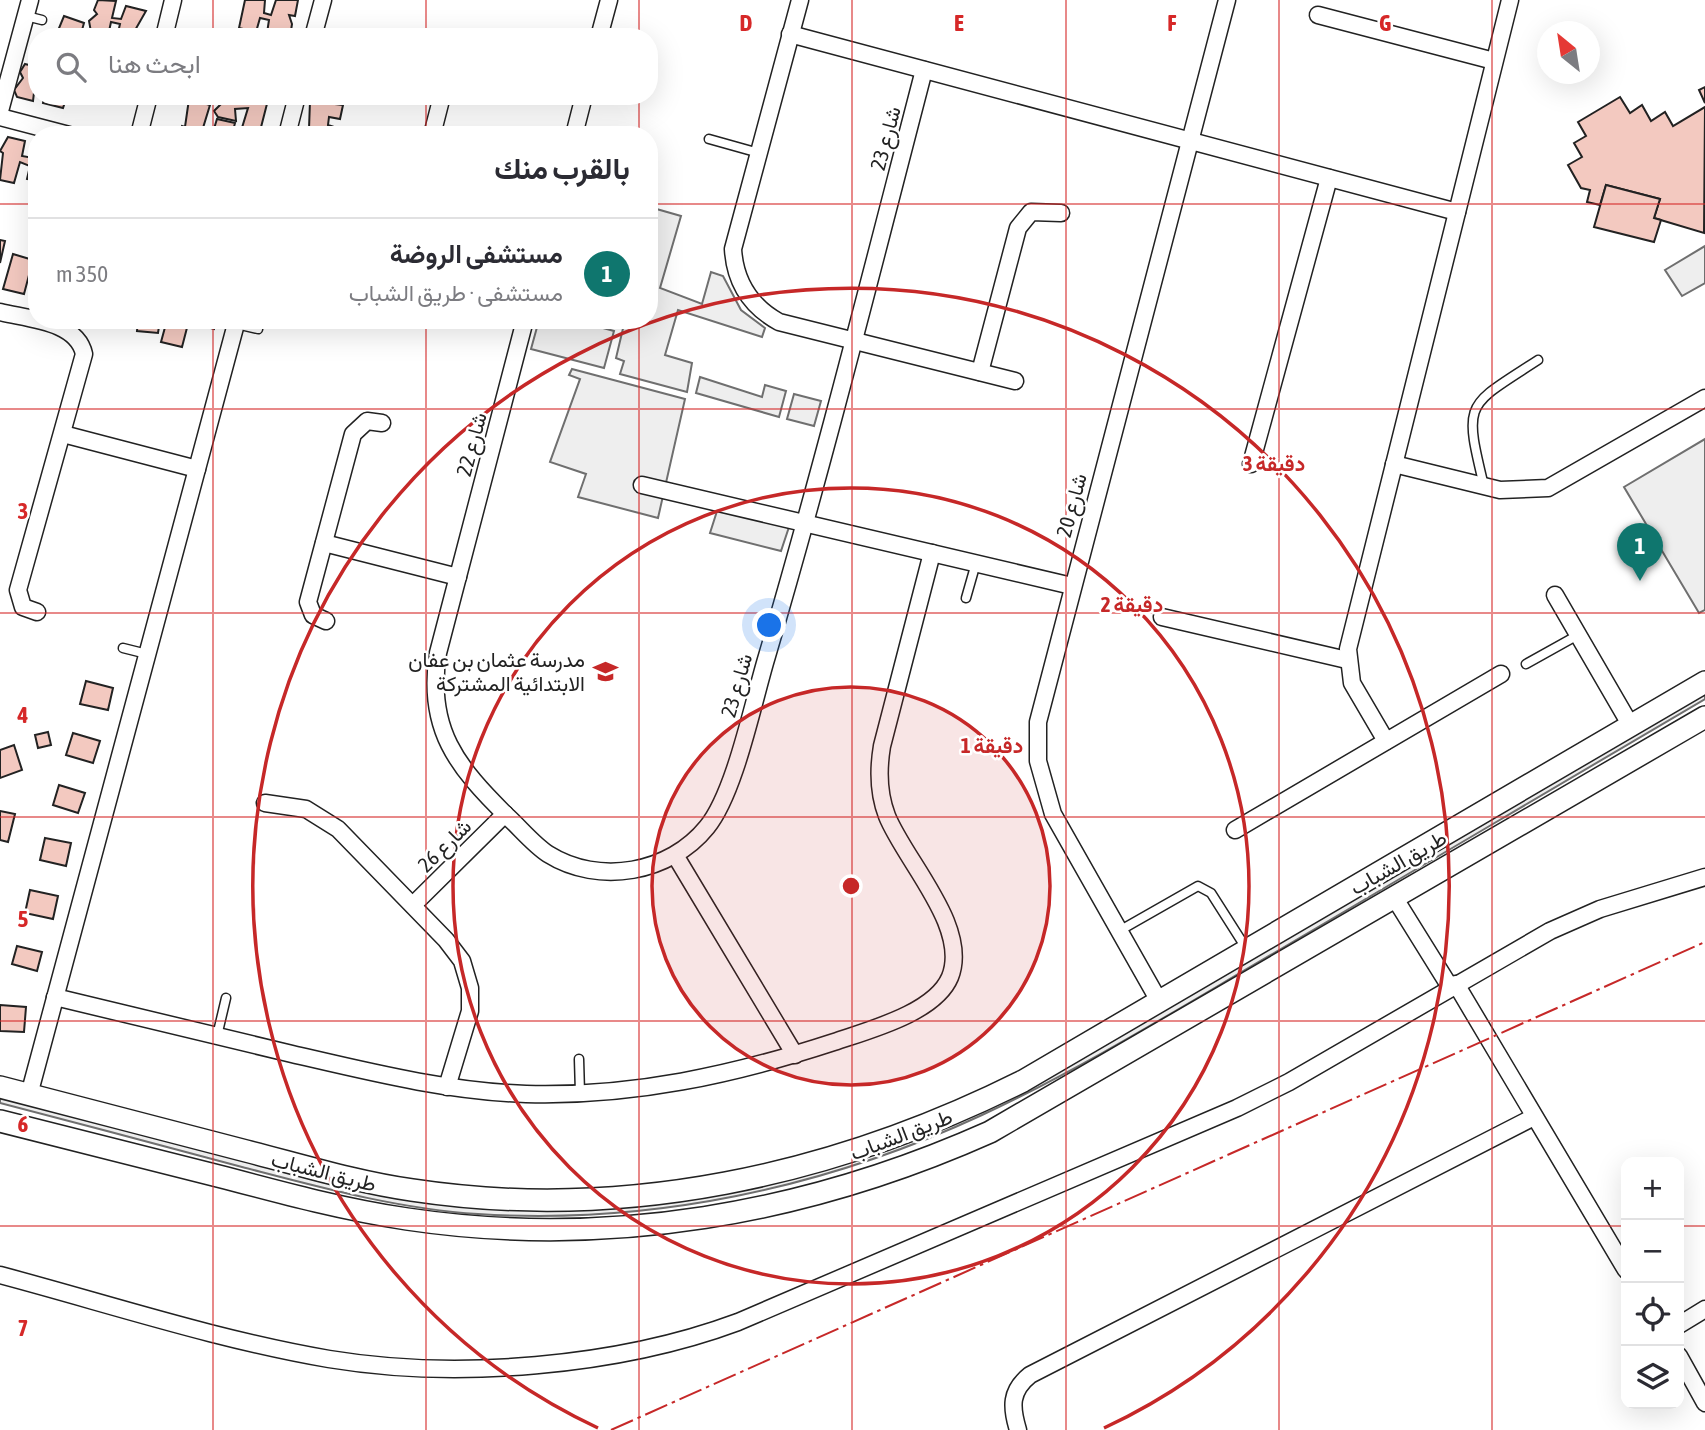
<!DOCTYPE html>
<html lang="ar">
<meta charset="utf-8">
<style>
body{margin:0;font-family:"Asap Condensed",Vazirmatn,sans-serif;background:#f7f7f7;color:#2b2b33;direction:rtl}
.controls{position:absolute;right:21px;bottom:21px;display:grid;overflow:hidden;border-radius:14px;box-shadow:0 7px 28px #0002}
.controls button{width:63px;height:63px;display:grid;place-items:center;padding:0;border:0;border-bottom:2px solid #e1e1e2;background:#fff;color:#2b2b33;font:35px sans-serif}
.compass{position:absolute;left:1537px;top:21px;width:63px;height:63px;border-radius:50%;background:#fff;box-shadow:0 7px 28px #0002;rotate:330deg}
.you{position:absolute;left:770px;top:626px;width:24px;height:24px;margin:-18px;border:5px solid #fff;border-radius:50%;background:#1a73e8;box-shadow:0 0 0 10px #1a73e833}
.badge{display:grid;place-items:center;width:46px;height:46px;border-radius:50%;background:#0f766e;color:#fff;font-size:23px;font-weight:700}
.pin{position:absolute;translate:-50% -58px;filter:drop-shadow(0 2px 4px #0008)}
.pin::after{content:'';position:absolute;top:37px;width:24px;height:21px;background:inherit;clip-path:polygon(0 0,100% 0,50% 100%)}
.list{margin:0;padding:0;list-style:none}
h2{display:flex;justify-content:space-between;align-items:center;height:91px;margin:0;padding:0 28px;font-size:30px}
h2 small{font-size:23px;font-weight:400;color:#7c7c81}
.list li{display:grid;grid-template-columns:46px 1fr auto;gap:21px;align-items:center;box-sizing:border-box;height:112px;padding:0 28px;border-top:2px solid #e1e1e2}
.list b{display:block;font-size:26px;white-space:nowrap}
.list p{margin:0;font-size:23px;white-space:nowrap;color:#7c7c81}
.list em{font-size:23px;font-style:normal;color:#7c7c81}
.icon{flex:none;width:38px;height:38px;fill:none;stroke:currentColor;stroke-width:2;stroke-linecap:round;stroke-linejoin:round}
.map{position:relative;flex:none;width:1705px;height:1430px;overflow:hidden;direction:ltr}
.search{position:absolute;background:#fff;box-shadow:0 7px 28px #0002;left:28px;top:28px;width:630px;height:77px;display:flex;align-items:center;gap:18px;box-sizing:border-box;padding:0 24px;border-radius:28px;color:#7c7c81;font-size:26px}
.panel{position:absolute;background:#fff;box-shadow:0 7px 28px #0002;left:28px;top:126px;width:630px;height:203px;border-radius:28px;direction:rtl}
.map>svg:first-child{display:block}
.green{fill:#eee;stroke:#6f6f6f;stroke-width:2}
.building{fill:#f3c9c0;stroke:#222;stroke-width:2}
.lines{fill:none;stroke-linecap:round;stroke-linejoin:round}
.lane-casing{stroke:#222;stroke-width:11}
.street-casing{stroke:#222;stroke-width:19}
.secondary-casing{stroke:#222;stroke-width:24}
.lane{stroke:#fff;stroke-width:8}
.street{stroke:#fff;stroke-width:16}
.secondary{stroke:#fff;stroke-width:21}
.power{stroke:#c62828;stroke-width:2;stroke-dasharray:24 5 3.5 5;stroke-linecap:butt}
.grid{fill:none;stroke:#d62828;stroke-width:2;stroke-opacity:0.55}
.ring{fill:none;stroke:#c62828;stroke-width:3.5}
.labels{text-anchor:middle;dominant-baseline:central;stroke-width:5;stroke-linejoin:round;paint-order:stroke}
.street-label{font-size:21px;fill:#222;stroke:#fff}
.poi-label{font-size:21px;fill:#222;stroke:#fff;text-anchor:end}
.grid-label{font-size:23px;text-anchor:middle;font-weight:bold;fill:#d62828;stroke:#fff;stroke-width:5;stroke-linejoin:round;paint-order:stroke}
.centre{fill:#c62828;stroke:#fff;stroke-width:3.5}
.ring-label{font-size:21px;text-anchor:middle;font-weight:bold;fill:#c62828;stroke:#fff;stroke-width:5;stroke-linejoin:round;paint-order:stroke}
</style>
<div class="map">
<svg width="1705" height="1430" viewBox="0 0 1705 1430">
<rect width="100%" height="100%" fill="#fff"/>
<g class="green">
<polygon points="653,208 681,216 660,288 702,304 711,272 723,276 741,310 765,328 762,337 678,310 665,355 692,363 687,392 620,374 624,361 616,358 625,320 649,320 649,222"/>
<polygon points="1705,246 1705,283 1682,296 1665,270"/>
<polygon points="539,320 574,320 614,331 604,368 531,349"/>
<polygon points="572,369 685,399 658,518 578,497 586,474 550,462 580,379 569,375"/>
<polygon points="700,377 762,397 765,385 786,391 779,417 696,393"/>
<polygon points="794,394 821,401 814,426 787,419"/>
<polygon points="1705,439 1705,610 1699,613 1624,487"/>
<polygon points="718,508 789,527 781,551 710,533"/>
<path d="M1705 687V699C1561 783 1418 869 1274 953 1178 1009 1083 1068 982 1115 825 1188 652 1225 478 1214 398 1209 319 1187 242 1167 161 1145 81 1124 0 1103V1090L360 1185 670 1196 944 1120Z"/>
</g>
<g class="building">
<polygon points="98,0 116,1 112,18 121,19 126,6 146,11 134,32 141,32 139,37 117,37 120,24 111,22 108,36 91,32 89,21 97,14 94,10"/>
<polygon points="245,0 265,0 264,13 271,15 276,0 298,0 295,16 289,15 292,24 290,37 267,33 269,20 260,18 256,32 239,28"/>
<polygon points="64,16 84,23 80,37 61,37 62,34 57,33"/>
<polygon points="25,64 37,67 33,101 17,97 14,90 23,78 20,72"/>
<polygon points="1705,87 1705,103 1699,90"/>
<polygon points="44,96 67,96 63,108 43,103"/>
<polygon points="221,96 241,96 240,101 248,103 250,96 269,96 259,135 241,131 248,108 235,109 236,121 218,117 214,111 221,104"/>
<polygon points="324,96 346,96 343,102 323,99"/>
<polygon points="1620,97 1630,113 1642,105 1651,121 1665,112 1673,126 1705,107 1704,233 1654,218 1660,199 1606,185 1600,205 1587,202 1590,190 1581,188 1568,165 1582,157 1574,143 1586,136 1578,122"/>
<polygon points="189,99 210,105 203,128 213,132 217,119 235,123 232,135 180,135 182,126 185,127"/>
<polygon points="310,101 343,105 340,119 329,117 328,125 337,128 336,135 314,135 309,129"/>
<polygon points="8,137 25,141 22,156 33,158 37,149 37,181 27,179 30,166 20,162 14,183 0,180 3,153 0,151"/>
<polygon points="1606,185 1660,199 1654,218 1661,220 1654,242 1594,227"/>
<polygon points="0,240 5,241 0,263"/>
<polygon points="13,254 33,260 24,294 3,289"/>
<polygon points="138,320 160,320 158,333 137,331"/>
<polygon points="167,320 189,320 182,347 161,342"/>
<polygon points="195,320 217,320 214,329 194,323"/>
<polygon points="86,681 113,688 108,710 80,704"/>
<polygon points="48,732 51,745 38,748 35,735"/>
<polygon points="73,733 100,741 93,763 66,755"/>
<polygon points="14,745 22,770 0,778 0,750"/>
<polygon points="59,785 85,793 78,813 53,805"/>
<polygon points="0,811 15,814 8,842 0,840"/>
<polygon points="45,838 71,843 66,866 40,860"/>
<polygon points="30,890 58,896 53,919 25,913"/>
<polygon points="17,946 42,952 37,971 12,964"/>
<polygon points="0,1005 26,1007 24,1032 0,1031"/>
</g>
<g class="lines">
<defs>
<g id="lane">
<polyline points="26,16 42,20"/>
<polyline points="709,139 759,153"/>
<polyline points="236,324 258,329"/>
<path d="M1484 486C1463 400 1466 407 1538 360"/>
<polyline points="966,598 976,563"/>
<polyline points="123,648 147,654"/>
<polyline points="1526,664 1578,635"/>
<polyline points="1119,931 1198,886 1211,893 1246,948"/>
<polyline points="217,1036 226,998"/>
<polyline points="579,1059 580,1093"/>
</g>
<g id="street">
<path d="M800 0 733 249C735 282 750 306 779 322L1015 381"/>
<polyline points="1318,15 1494,61"/>
<polyline points="790,34 1457,212"/>
<polyline points="164,37 173,0"/>
<polyline points="313,37 323,0"/>
<polyline points="599,37 609,0"/>
<polyline points="0,111 30,0"/>
<polyline points="0,117 69,135"/>
<polyline points="139,135 149,96"/>
<polyline points="287,135 297,96"/>
<polyline points="432,135 442,96"/>
<polyline points="574,135 584,96"/>
<path d="M0 312C28 319 77 321 84 354L18 590 23 607 37 612"/>
<path d="M525 320 438 653C426 729 457 767 508 817 521 829 534 845 548 854 599 886 670 873 707 827 735 793 753 702 767 656 824 462 873 266 924 70"/>
<polyline points="980,372 1018,228 1031,212 1061,213"/>
<polyline points="63,434 197,469"/>
<polyline points="1251,464 1329,178"/>
<polyline points="1394,464 1500,490 1548,488 1705,398"/>
<polyline points="642,485 1072,586"/>
<polyline points="324,543 458,577"/>
<polyline points="1555,595 1631,726"/>
<polyline points="1162,617 1347,660"/>
<polyline points="326,621 313,615 308,602 353,434 367,421 382,423"/>
<polyline points="1386,741 1352,683 1348,649 1510,0"/>
<polyline points="265,803 306,809 338,829 446,940 462,961 470,988 470,1011 447,1087"/>
<polyline points="1235,830 1501,674"/>
<polyline points="675,855 795,1055"/>
<polyline points="1394,897 1450,987"/>
<polyline points="413,905 505,814"/>
<polyline points="1456,984 1626,1270"/>
<path d="M55 997C134 1016 213 1035 292 1054 370 1072 445 1091 526 1094 632 1097 733 1075 834 1042 869 1030 935 1013 950 977 970 927 905 861 887 816 878 793 878 770 882 746L932 553"/>
<polyline points="1159,1001 1053,814 1038,761 1038,722 1227,0"/>
<polyline points="29,1095 237,320"/>
<path d="M0 1275C109 1304 218 1340 329 1359 456 1380 617 1367 738 1322L1237 1108 1289 1082 1550 931 1600 909 1705 877"/>
<polyline points="1679,1325 1705,1309"/>
<polyline points="1679,1356 1705,1403"/>
<path d="M1018 1430C1011 1407 1010 1391 1030 1375L1534 1117"/>
</g>
<g id="secondary">
<path d="M0 1087C82 1108 164 1130 246 1151 301 1165 356 1182 412 1190 623 1222 833 1176 1023 1081L1705 682"/>
<path d="M0 1121C75 1140 151 1159 226 1178 286 1194 346 1210 407 1219 608 1249 806 1214 990 1132L1705 717"/>
</g>
</defs>
<use href="#lane" class="lane-casing"/>
<use href="#street" class="street-casing"/>
<use href="#secondary" class="secondary-casing"/>
<use href="#lane" class="lane"/>
<use href="#street" class="street"/>
<use href="#secondary" class="secondary"/>
<polyline class="power" points="611,1430 1705,942"/>
</g>
<path class="grid" d="M213 0V37M426 0V37M639 0V37M852 0V1430M1066 0V1430M1279 0V1430M1492 0V1430M213 96V135M426 96V135M639 96V135M0 204H37M649 204H1705M213 320V1430M426 320V1430M639 320V1430M0 409H1705M0 613H1705M0 817H1705M0 1021H1705M0 1226H1626M1679 1226H1705"/>
<circle cx="851" cy="886" r="199" fill="#c62828" fill-opacity=".12"/>
<g class="ring">
<circle cx="851" cy="886" r="199"/>
<circle cx="851" cy="886" r="398"/>
<path d="M598 1428A598 598 0 1 1 1104 1428"/>
</g>
<defs>
<symbol id="school-bare" viewBox="-9 -9 18 18"><path d="M0-5L7-2L0 1L-7-2ZM-4 1L0 2.5L4 1V4Q0 6-4 4Z" fill="#c62828" stroke="#fff" stroke-width="2.5" paint-order="stroke"/></symbol>
</defs>
<g fill-rule="evenodd">
<use href="#school-bare" x="588" y="654" width="35" height="35"/>
</g>
<g class="labels">
<g class="street-label">
<text transform="translate(885 138) rotate(-75)">شارع 23</text>
<text transform="translate(471 444) rotate(-75)">شارع 22</text>
<text transform="translate(1071 505) rotate(-75)">شارع 20</text>
<text transform="translate(736 685) rotate(-74)">شارع 23</text>
<text transform="translate(444 845) rotate(-45)">شارع 26</text>
<text transform="translate(1398 862) rotate(-30)">طريق الشباب</text>
<text transform="translate(901 1134) rotate(-21)">طريق الشباب</text>
<text transform="translate(324 1171) rotate(14)">طريق الشباب</text>
</g>
<g class="poi-label">
<text x="585" y="659">مدرسة عثمان بن عفان<tspan x="585" dy="24">الابتدائية المشتركة</tspan></text>
</g>
</g>
<g class="grid-label">
<text x="746" y="31">D</text>
<text x="959" y="31">E</text>
<text x="1172" y="31">F</text>
<text x="1385" y="31">G</text>
<text x="23" y="519">3</text>
<text x="23" y="723">4</text>
<text x="23" y="927">5</text>
<text x="23" y="1132">6</text>
<text x="23" y="1336">7</text>
</g>
<circle cx="851" cy="886" r="10" class="centre"/>
<g class="ring-label">
<text x="1274" y="471">3 دقيقة</text>
<text x="1132" y="612">2 دقيقة</text>
<text x="992" y="753">1 دقيقة</text>
</g>
</svg>
<div class="controls">
<button>+</button>
<button>−</button>
<button><svg class="icon" aria-label="locate" viewBox="0 0 24 24"><circle cx="12" cy="12" r="6"/><path d="M12 2v4M12 18v4M2 12h4M18 12h4"/></svg></button>
<button><svg class="icon" aria-label="layers" viewBox="0 0 24 24"><path d="M12 4l9 5-9 5-9-5zM3 14l9 5 9-5"/></svg></button>
</div>
<svg class="compass" viewBox="-18 -18 36 36"><path d="M0-13l5 13h-10z" fill="#e53935"/><path d="M0 13l5-13h-10z" fill="#7c7c81"/></svg>
<div class="you"></div>
<div class="pin badge" style="left:1640px;top:581px">1</div>
<div class="search"><svg class="icon" aria-label="search" viewBox="0 0 24 24"><circle cx="10" cy="10" r="6"/><path d="M15 15l6 6"/></svg>ابحث هنا</div>
<section class="panel">
<h2>بالقرب منك<small></small></h2>
<ul class="list">
<li><span class="badge">1</span><div><b>مستشفى الروضة</b><p>مستشفى · طريق الشباب</p></div><em>350 m</em></li>
</ul>
</section>
</div>
